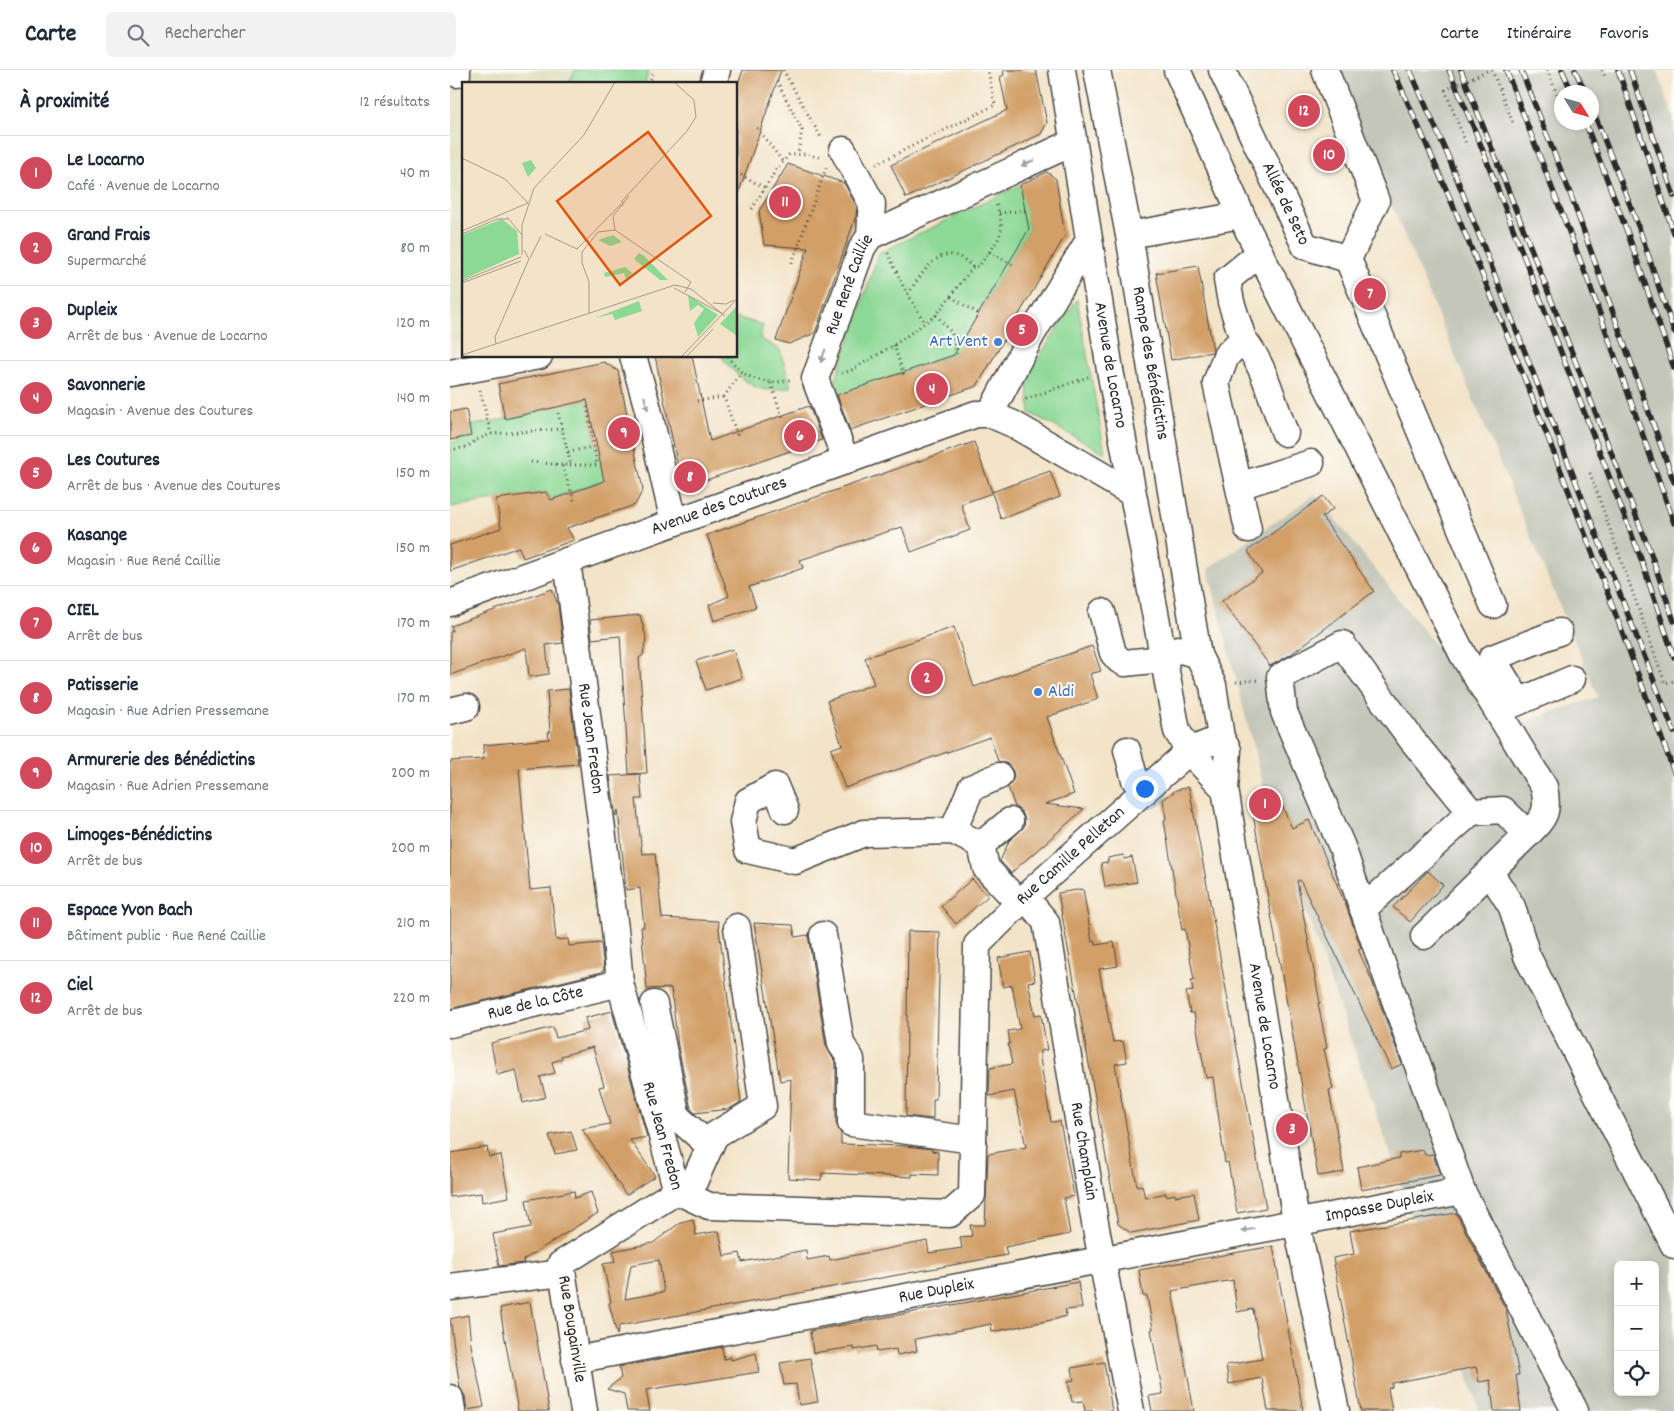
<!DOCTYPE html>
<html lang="fr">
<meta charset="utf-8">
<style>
body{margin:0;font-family:Dekko,sans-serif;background:#f2f2f3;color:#1f2937}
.controls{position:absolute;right:15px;bottom:15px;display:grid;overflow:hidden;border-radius:8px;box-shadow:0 2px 8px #0003}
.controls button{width:45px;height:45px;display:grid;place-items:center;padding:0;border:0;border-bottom:1px solid #e0e1e3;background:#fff;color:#1f2937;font:25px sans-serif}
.compass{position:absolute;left:1104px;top:15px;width:45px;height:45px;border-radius:50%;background:#fff;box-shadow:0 2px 8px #0003;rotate:127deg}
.you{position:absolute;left:694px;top:718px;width:18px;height:18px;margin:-12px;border:4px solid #fff;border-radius:50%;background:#1a73e8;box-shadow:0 0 0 8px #1a73e833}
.badge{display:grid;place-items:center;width:32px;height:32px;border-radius:50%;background:#d1495b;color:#fff;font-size:16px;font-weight:700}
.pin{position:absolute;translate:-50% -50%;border:2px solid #fff;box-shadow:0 1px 5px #0006}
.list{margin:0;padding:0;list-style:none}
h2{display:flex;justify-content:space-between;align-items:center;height:65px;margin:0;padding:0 20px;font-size:21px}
h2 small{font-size:16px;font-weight:400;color:#747a83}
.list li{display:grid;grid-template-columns:32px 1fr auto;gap:15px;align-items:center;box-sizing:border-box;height:75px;padding:0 20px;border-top:1px solid #e0e1e3}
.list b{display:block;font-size:19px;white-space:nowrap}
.list p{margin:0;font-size:16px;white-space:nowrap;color:#747a83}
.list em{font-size:16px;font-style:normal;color:#747a83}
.icon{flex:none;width:28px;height:28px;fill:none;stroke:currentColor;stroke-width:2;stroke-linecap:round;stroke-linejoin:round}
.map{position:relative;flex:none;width:1224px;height:1341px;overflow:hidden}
header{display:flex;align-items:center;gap:30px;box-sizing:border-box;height:70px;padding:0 25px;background:#fff;border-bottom:1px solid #e0e1e3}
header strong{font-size:24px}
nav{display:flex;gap:28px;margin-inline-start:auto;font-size:18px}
.search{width:350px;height:45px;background:#f2f2f3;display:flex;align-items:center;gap:12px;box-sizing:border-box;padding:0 18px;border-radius:8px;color:#747a83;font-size:19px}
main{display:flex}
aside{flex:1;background:#fff}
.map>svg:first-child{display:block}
.built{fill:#e0ddbb}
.industrial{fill:#c4c6b9;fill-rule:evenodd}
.green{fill:#8cd895;stroke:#5c8260}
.building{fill:#d29f67;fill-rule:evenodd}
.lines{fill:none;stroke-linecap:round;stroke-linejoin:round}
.minor-casing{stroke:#494743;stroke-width:29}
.path{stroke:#494743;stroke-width:3;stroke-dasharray:1 4;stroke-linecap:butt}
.minor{stroke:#fff;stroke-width:26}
.rail-casing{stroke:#2b2b2b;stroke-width:5.5}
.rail{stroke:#fdfcf7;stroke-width:4;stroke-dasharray:11;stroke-linecap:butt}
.path-bridge{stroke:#494743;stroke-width:3;stroke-dasharray:1 4;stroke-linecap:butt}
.oneway{fill:#a0a0a0}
.shop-dot{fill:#3f7fe0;stroke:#fdfcf7;stroke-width:2}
.labels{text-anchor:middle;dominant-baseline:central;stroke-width:4;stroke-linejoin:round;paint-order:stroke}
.street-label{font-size:18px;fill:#2b2b2b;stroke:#fdfcf7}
.shop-label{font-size:18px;fill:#366cbe;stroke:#fdfcf7;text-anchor:end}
.inset-road{fill:none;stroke:#a39a8a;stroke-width:1}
.view{fill:#df570e;fill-opacity:0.15;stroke:#df570e;stroke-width:2.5}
.inset-edge{fill:none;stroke:#2b2b2b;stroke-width:2.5}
</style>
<header>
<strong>Carte</strong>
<div class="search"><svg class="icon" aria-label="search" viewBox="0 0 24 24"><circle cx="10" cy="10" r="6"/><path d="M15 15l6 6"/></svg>Rechercher</div>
<nav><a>Carte</a><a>Itinéraire</a><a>Favoris</a></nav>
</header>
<main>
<aside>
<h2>À proximité<small>12 résultats</small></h2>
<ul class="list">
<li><span class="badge">1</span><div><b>Le Locarno</b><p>Café · Avenue de Locarno</p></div><em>40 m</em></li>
<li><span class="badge">2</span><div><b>Grand Frais</b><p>Supermarché</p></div><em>80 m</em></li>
<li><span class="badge">3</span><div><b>Dupleix</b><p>Arrêt de bus · Avenue de Locarno</p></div><em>120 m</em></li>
<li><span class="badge">4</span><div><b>Savonnerie</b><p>Magasin · Avenue des Coutures</p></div><em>140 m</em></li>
<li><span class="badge">5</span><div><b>Les Coutures</b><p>Arrêt de bus · Avenue des Coutures</p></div><em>150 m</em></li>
<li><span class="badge">6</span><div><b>Kasange</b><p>Magasin · Rue René Caillie</p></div><em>150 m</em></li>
<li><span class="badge">7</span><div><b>CIEL</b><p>Arrêt de bus</p></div><em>170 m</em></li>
<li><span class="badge">8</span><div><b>Patisserie</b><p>Magasin · Rue Adrien Pressemane</p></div><em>170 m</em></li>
<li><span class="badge">9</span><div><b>Armurerie des Bénédictins</b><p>Magasin · Rue Adrien Pressemane</p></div><em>200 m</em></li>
<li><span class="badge">10</span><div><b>Limoges-Bénédictins</b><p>Arrêt de bus</p></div><em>200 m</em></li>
<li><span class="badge">11</span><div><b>Espace Yvon Bach</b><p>Bâtiment public · Rue René Caillie</p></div><em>210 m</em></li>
<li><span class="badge">12</span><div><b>Ciel</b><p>Arrêt de bus</p></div><em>220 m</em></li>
</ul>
</aside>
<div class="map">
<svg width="1224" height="1341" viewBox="0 0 1224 1341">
<rect width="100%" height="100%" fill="#fdfcf7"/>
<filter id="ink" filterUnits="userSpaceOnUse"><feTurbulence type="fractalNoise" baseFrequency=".02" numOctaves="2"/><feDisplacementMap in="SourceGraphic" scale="10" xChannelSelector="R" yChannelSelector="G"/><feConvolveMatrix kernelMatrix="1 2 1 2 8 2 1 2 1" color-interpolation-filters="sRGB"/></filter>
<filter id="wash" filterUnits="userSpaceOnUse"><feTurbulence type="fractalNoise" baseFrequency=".0096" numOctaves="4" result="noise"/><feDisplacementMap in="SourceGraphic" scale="20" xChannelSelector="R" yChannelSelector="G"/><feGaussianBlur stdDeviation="1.12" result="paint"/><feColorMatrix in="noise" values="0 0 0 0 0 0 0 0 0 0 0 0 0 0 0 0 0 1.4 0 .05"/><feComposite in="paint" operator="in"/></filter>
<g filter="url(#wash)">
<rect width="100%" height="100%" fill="#f3e4c9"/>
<polygon class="built" points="0,0 125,0 118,14 14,14 14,102 9,101 14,130 14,280 0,283"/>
<path class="industrial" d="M885 0H1207L1224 49V1341H1030L815 723 758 499 865 424 1052 659 1148 627ZM1112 22H1142V52H1112ZM1168 1195H1205V1322H1168Z"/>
<g class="green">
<polygon points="125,0 199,0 195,14 118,14"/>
<polygon points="570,115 581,149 577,150 579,159 532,237 535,240 510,282 387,326 386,308 429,183"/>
<polygon points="627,229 655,383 580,343 577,305"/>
<path d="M286 247 313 255 310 268 330 280 341 317C335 318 328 320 321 320 302 321 281 301 271 286H286Z"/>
<path d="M139 322C140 353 146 382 158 409L101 429 96 422 0 437V373L8 372 7 369 21 366 19 356 80 344V340L133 331Z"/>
</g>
<g id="blocks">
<g class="building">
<polygon points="293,0 331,0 289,122 286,121 286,20"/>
<polygon points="553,0 586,0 597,53 591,64 456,128 441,95 557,40 550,7 554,5"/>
<polygon points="338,94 394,113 407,137 406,146 365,263 339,274 326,270 358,178 314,175 309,141"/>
<polygon points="597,102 606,109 615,166 527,316 400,360 387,325 504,285 579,159 570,115"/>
<polygon points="748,196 763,280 762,282 721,290 706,203"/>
<polygon points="205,286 242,286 260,371 359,336 372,370 245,414 230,406"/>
<polygon points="154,292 168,301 193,420 185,435 117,458 124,470 73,488 69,477 0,501 0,475 51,458 46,429 96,422 101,430 154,411 137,330 55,349 48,314"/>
<polygon points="16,339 21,366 0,370 0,342"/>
<polygon points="524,372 542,422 600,401 610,427 551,449 542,423 511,434 520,460 461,482 452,457 350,490 353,498 299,517 306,537 264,551 259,535 279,526 257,465"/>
<polygon points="873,426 883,439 872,447 924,521 840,585 820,596 772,531 812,503 798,481"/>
<polygon points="102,519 108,535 113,573 96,575 99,604 79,607 76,578 0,605 0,562 3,561 1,556"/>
<polygon points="190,545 196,567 193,585 189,588 197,703 179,704 170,566 142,569 140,550"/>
<polygon points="504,557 524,617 642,576 651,601 640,604 648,629 597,647 624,724 595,734 634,739 561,803 550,791 559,771 574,757 575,749 572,742 565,737 558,717 564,708 563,701 558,694 548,691 540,667 395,718 381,679 392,675 377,631 424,614 415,588"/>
<polygon points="283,579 292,608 256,620 246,591"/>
<polygon points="119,619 128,694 69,699 80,820 101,818 106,870 118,869 119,876 151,873 154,899 152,902 0,939 0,691 34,689 33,675 99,669 98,662 100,662 97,621"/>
<polygon points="190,704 192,729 186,729 192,784 205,783 212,848 268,851 291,1032 279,1039 245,1043 241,1039 228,976 221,918 197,919 191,857 194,857 190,818 176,820 168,740 166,747 160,706"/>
<polygon points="739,717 816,1138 787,1143 778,1092 775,1093 763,1007 756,1008 744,943 740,943 736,922 743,921 741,910 744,910 735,859 732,860 714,750 716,749 713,730 726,720"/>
<polygon points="828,727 842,758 859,750 895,833 911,878 908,879 922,911 952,994 941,999 850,810 847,811 870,933 868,933 877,978 874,979 883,1019 879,1020 894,1102 868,1106 801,733"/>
<polygon points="673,785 674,789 682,787 687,812 655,817 651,793 658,792 658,788"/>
<polygon points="978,801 993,815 960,852 943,837"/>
<polygon points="522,809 538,826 506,854 491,836"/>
<polygon points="633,819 642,872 645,871 646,875 664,872 668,896 649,899 663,972 673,971 677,992 665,994 687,1116 692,1115 695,1128 716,1123 716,1126 725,1124 725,1126 744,1123 749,1150 681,1163 668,1154 608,823"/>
<polygon points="304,853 343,855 345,867 358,865 376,976 386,994 386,1053 391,1064 391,1074 456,1076 482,1079 482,1081 488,1082 488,1105 462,1104 462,1107 372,1103 371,1110 338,1108 341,1009 330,1011"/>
<polygon points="458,861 490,862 486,1029 483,1029 483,1049 456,1046"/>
<path d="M580 882 585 911 578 912 585 945 591 944 597 980 590 981V989L601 1052 610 1051 624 1126 614 1128 620 1164 555 1177 557 1185 169 1256 167 1265 159 1233 161 1232 153 1194 165 1192 163 1181 203 1173 231 1152 243 1149 246 1165 269 1161 274 1186 290 1183 292 1192 356 1180 357 1190 379 1186 380 1190 477 1171 479 1183 512 1178 510 1167 522 1166 520 1155H535L538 1084 576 1077 564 1021 539 1026 540 998 562 994 558 974H560L558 961 570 959 562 915 553 917 548 888ZM209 1190 214 1222 175 1229 181 1195Z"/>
<polygon points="162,941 197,1067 180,1070 205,1106 176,1125 132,1059 160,1054 149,1017 154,1016 143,977 111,986 112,989 102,992 105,1003 90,1007 96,1027 73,1033 66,1000 47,1005 41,973 103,957 106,968 138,960 135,948"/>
<polygon points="121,1061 127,1080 105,1084 99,1065"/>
<polygon points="37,1077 39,1087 51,1085 59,1127 32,1132 31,1123 0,1127 0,1083"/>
<polygon points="973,1080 975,1085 983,1084 990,1105 911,1120 907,1097 949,1088 949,1084"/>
<polygon points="124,1121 125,1128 141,1122 148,1143 73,1190 74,1193 49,1196 43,1164 81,1157 76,1130"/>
<polygon points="1006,1143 1056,1240 1069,1305 1066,1305 1071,1341 1044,1341 1040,1310 1029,1312 1026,1297 942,1313 942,1317 938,1318 942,1341 911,1341 883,1188 904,1184 900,1161"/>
<polygon points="823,1176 853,1341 818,1341 812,1308 779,1314 776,1295 812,1289 803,1239 787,1242 783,1210 722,1221 744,1341 702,1341 699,1326 713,1324 701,1260 703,1259 697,1226 693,1226 689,1200"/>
<polygon points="628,1212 632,1238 615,1240 616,1246 606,1249 542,1262 541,1254 465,1269 467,1281 447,1285 446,1279 427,1282 426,1276 404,1280 404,1277 363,1283 360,1261"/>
<polygon points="80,1232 92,1299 99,1341 68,1341 55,1269 50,1238"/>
<polygon points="18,1245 21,1275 34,1337 17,1340 15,1326 10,1318 0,1249"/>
<polygon points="272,1277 274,1289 281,1287 281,1290 306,1283 309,1302 196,1320 200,1341 177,1341 174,1324 157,1319 171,1308 169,1297"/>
<polygon points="360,1288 368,1332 349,1335 346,1314 334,1315 330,1293"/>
<polygon points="654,1292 662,1341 635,1341 633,1331 622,1332 618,1311 624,1310 622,1298"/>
</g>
</g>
</g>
<g filter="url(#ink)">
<use href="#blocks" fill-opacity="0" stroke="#494743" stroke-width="1"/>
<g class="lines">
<defs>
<g id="minor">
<polyline points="7,0 7,4"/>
<path id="s1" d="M612 0 660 300 727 661 739 681 775 719"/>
<path id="s2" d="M647 0 679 165 748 585"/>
<path d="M727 0 799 162 1013 585 1094 717C1099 742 1095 747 1078 764"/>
<path id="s3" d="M772 0 855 176 898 189 926 131 875 0"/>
<polyline points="263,14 267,0"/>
<polyline points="393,80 422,134 420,166"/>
<polyline points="679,165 791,145"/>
<polyline points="639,170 582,264 540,344 563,354 682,423"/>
<polyline points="898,189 1043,535"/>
<path d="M793 269C815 295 822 331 835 363"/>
<polyline points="183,286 198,339 224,452"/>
<polyline points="0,303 89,286"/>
<path id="s4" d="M396 391 365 309 412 178 420 166 622 73"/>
<polyline points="789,416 861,393"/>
<polyline points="798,459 766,313 776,286 793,269 781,232 777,210 810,183"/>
<path id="s5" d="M117 491 165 859 170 913 227 1121"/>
<path id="s6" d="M0 533 526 344H540"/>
<path id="s7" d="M652 542 663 583 669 590 675 593 712 589 728 579 748 585 763 615 771 668 778 680 775 719 846 1151 886 1341"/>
<polyline points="1068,630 1042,588 1109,562"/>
<polyline points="1054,638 1122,609"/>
<polyline points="0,641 16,637"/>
<polyline points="677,680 685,710 694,722"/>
<polyline points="335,740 325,716 298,731 293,752 298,780 345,791 414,763 503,761 531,775 560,751"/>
<polyline points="503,761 521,718 549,706"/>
<polyline points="531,775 536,798 569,833"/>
<polyline points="1040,802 1062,837 1077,886 1224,1175"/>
<path id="s8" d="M575 827 596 852 645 1153 681 1341"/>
<polyline points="913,839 1012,1121 1125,1341"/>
<polyline points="373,865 391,974 401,989 401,1053 523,1070"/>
<polyline points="974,866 1078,764 1053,740 1021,742 913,839 892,777 834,642 830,607 892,574 962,670 1021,742"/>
<polyline points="204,934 227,1047 260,1076"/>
<path id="s9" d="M0 954 170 913"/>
<path id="s10" d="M227 1121 259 1136 500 1144 522 1125 527 875 575 827 739 681 771 668"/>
<polyline points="238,1125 265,1065 313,1036 287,857"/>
<polyline points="0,1217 112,1203"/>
<path id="s11" d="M125 1290 1012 1121"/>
<polyline points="0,1328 2,1341"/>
<polyline points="134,1341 111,1194 227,1121"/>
</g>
</defs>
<use href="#minor" class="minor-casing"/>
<g class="path">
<polyline points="333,0 372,69"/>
<polyline points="1042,0 1063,53"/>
<polyline points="1097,0 1110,31"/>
<polyline points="1152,0 1155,7"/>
<polyline points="327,11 352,60 348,84"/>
<polyline points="199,14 204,0"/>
<polyline points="995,20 1017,76"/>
<polyline points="307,58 333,92"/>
<polyline points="426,94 545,35 538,0"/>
<polyline points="291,105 315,118"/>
<polyline points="302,139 326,100 339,85 356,84 371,88"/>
<polyline points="549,143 579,140"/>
<polyline points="539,182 562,194"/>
<polyline points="438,183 453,216 475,253"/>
<polyline points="342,193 376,98"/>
<path d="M458 224C467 211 484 181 503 185 511 186 517 192 523 197"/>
<polyline points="501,227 531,245"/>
<polyline points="486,245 502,263 507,284"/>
<polyline points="444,275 454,306"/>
<path d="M278 286C290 309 319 317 343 309"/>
<path d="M392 303 400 301 444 275 486 245 523 197 529 196C548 169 558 166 546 134"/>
<polyline points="321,313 333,350"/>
<polyline points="30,320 41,364"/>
<polyline points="576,329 638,307"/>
<polyline points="247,331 274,327"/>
<polyline points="108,343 121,395"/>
<polyline points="287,365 274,327 291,302"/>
<polyline points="0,380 17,377 26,370 41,364 112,359"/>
<polyline points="118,382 143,377"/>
<polyline points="81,392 112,395"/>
<polyline points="1140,403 1215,613 1224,611"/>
<polyline points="124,430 112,395 147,395 137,336"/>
<polyline points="786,612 807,610"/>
</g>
<use href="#minor" class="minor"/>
<defs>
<g id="rail">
<path d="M943 0C1048 229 1137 465 1224 702"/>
<polyline points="960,0 998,86 1224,662"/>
<polyline points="999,0 1026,63 1190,486 1224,587"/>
<polyline points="1011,0 1201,484 1224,551"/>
<polyline points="1056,0 1139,213 1224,453"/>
<polyline points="1071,0 1120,123 1224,412"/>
<polyline points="1112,0 1122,22"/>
<polyline points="1125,0 1135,22"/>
<polyline points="1168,0 1224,163"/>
<polyline points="1180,0 1224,126"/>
<polyline points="1142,38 1189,158 1224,262"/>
<polyline points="1135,52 1178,164 1224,298"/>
</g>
</defs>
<use href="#rail" class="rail-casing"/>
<use href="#rail" class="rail"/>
<polyline class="path-bridge" points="995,20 1039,0"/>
</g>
<defs><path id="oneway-solid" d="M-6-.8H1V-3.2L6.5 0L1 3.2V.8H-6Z" transform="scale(1.25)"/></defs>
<g class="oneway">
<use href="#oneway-solid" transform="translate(578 93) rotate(155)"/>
<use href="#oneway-solid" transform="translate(373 286) rotate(110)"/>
<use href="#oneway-solid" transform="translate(196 333) rotate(75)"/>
<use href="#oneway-solid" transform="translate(798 1160) rotate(169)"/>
</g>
</g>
<g class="shop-dot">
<circle cx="548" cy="272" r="5"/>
<circle cx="588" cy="622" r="5"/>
</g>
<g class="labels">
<g class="street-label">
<text stroke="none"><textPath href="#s3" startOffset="148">Allée de Seto</textPath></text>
<text stroke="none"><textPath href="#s4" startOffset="188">Rue René Caillie</textPath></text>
<text stroke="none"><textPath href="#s2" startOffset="298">Rampe des Bénédictins</textPath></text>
<text stroke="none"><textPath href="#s1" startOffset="299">Avenue de Locarno</textPath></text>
<text stroke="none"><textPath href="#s6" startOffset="286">Avenue des Coutures</textPath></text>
<text stroke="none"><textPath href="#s5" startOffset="179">Rue Jean Fredon</textPath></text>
<text stroke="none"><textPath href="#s10" startOffset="685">Rue Camille Pelletan</textPath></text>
<text stroke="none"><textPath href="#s9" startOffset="88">Rue de la Côte</textPath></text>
<text stroke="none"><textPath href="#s7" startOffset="516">Avenue de Locarno</textPath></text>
<text stroke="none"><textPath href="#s5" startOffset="584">Rue Jean Fredon</textPath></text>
<text stroke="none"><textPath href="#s8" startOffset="265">Rue Champlain</textPath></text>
<text stroke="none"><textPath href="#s11" startOffset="819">Impasse Dupleix</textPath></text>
<text stroke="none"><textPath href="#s11" startOffset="368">Rue Dupleix</textPath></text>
<text transform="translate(121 1259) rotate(81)">Rue Bougainville</text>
</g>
<g class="shop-label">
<text x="538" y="272">Art Vent</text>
<text x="598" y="622" text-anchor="start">Aldi</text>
</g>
</g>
<g transform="translate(12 12)">
<rect width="275" height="275" fill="#f3e4c9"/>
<path d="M69 78 74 86 66 95 60 81ZM40 137 55 149 57 172 0 198V153ZM151 153 160 160 148 164 136 158ZM177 171 182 174 206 198H198L172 177ZM163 185 170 191 164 197 162 191 143 195 142 191ZM226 213 256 233 236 255 232 241 242 227 236 223 228 229ZM177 219 180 229 153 238 150 232 133 236ZM275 224V254L258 242Z" fill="#8cd895"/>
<path class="inset-road" d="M0 76 43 97 66 121M161 124 160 119 225 49 234 35 232 18 212 0M45 135 60 153M153 148 229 200 223 210M0 149 66 121M0 152 35 137H46M83 152 115 167 159 122M60 173V143L72 106 122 53 153 0M68 176 79 154M0 199 59 175M0 201 59 179M212 206 261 232M251 221 264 222 272 218M127 232V200L120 181V170L136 150 153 148 151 134 167 114M34 262 33 255 67 177 62 168M0 273 213 203 229 207 263 234M219 275 275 217M224 275 251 247"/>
<path class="view" d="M186 50 249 134 158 203 95 119Z"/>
<rect width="275" height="275" class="inset-edge"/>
</g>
</svg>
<div class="controls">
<button>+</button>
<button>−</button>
<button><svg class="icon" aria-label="locate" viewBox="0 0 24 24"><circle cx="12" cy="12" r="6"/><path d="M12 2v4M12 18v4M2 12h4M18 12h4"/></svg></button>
</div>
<svg class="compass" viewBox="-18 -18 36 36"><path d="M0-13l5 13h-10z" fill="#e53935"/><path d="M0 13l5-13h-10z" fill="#747a83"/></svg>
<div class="you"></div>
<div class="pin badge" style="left:815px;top:734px">1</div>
<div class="pin badge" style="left:477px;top:608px">2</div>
<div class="pin badge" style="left:842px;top:1059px">3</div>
<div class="pin badge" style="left:482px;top:319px">4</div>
<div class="pin badge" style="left:572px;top:260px">5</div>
<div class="pin badge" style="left:350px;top:366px">6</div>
<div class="pin badge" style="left:920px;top:224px">7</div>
<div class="pin badge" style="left:240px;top:407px">8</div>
<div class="pin badge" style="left:174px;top:363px">9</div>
<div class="pin badge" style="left:879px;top:85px">10</div>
<div class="pin badge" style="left:335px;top:132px">11</div>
<div class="pin badge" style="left:854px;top:41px">12</div>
</div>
</main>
